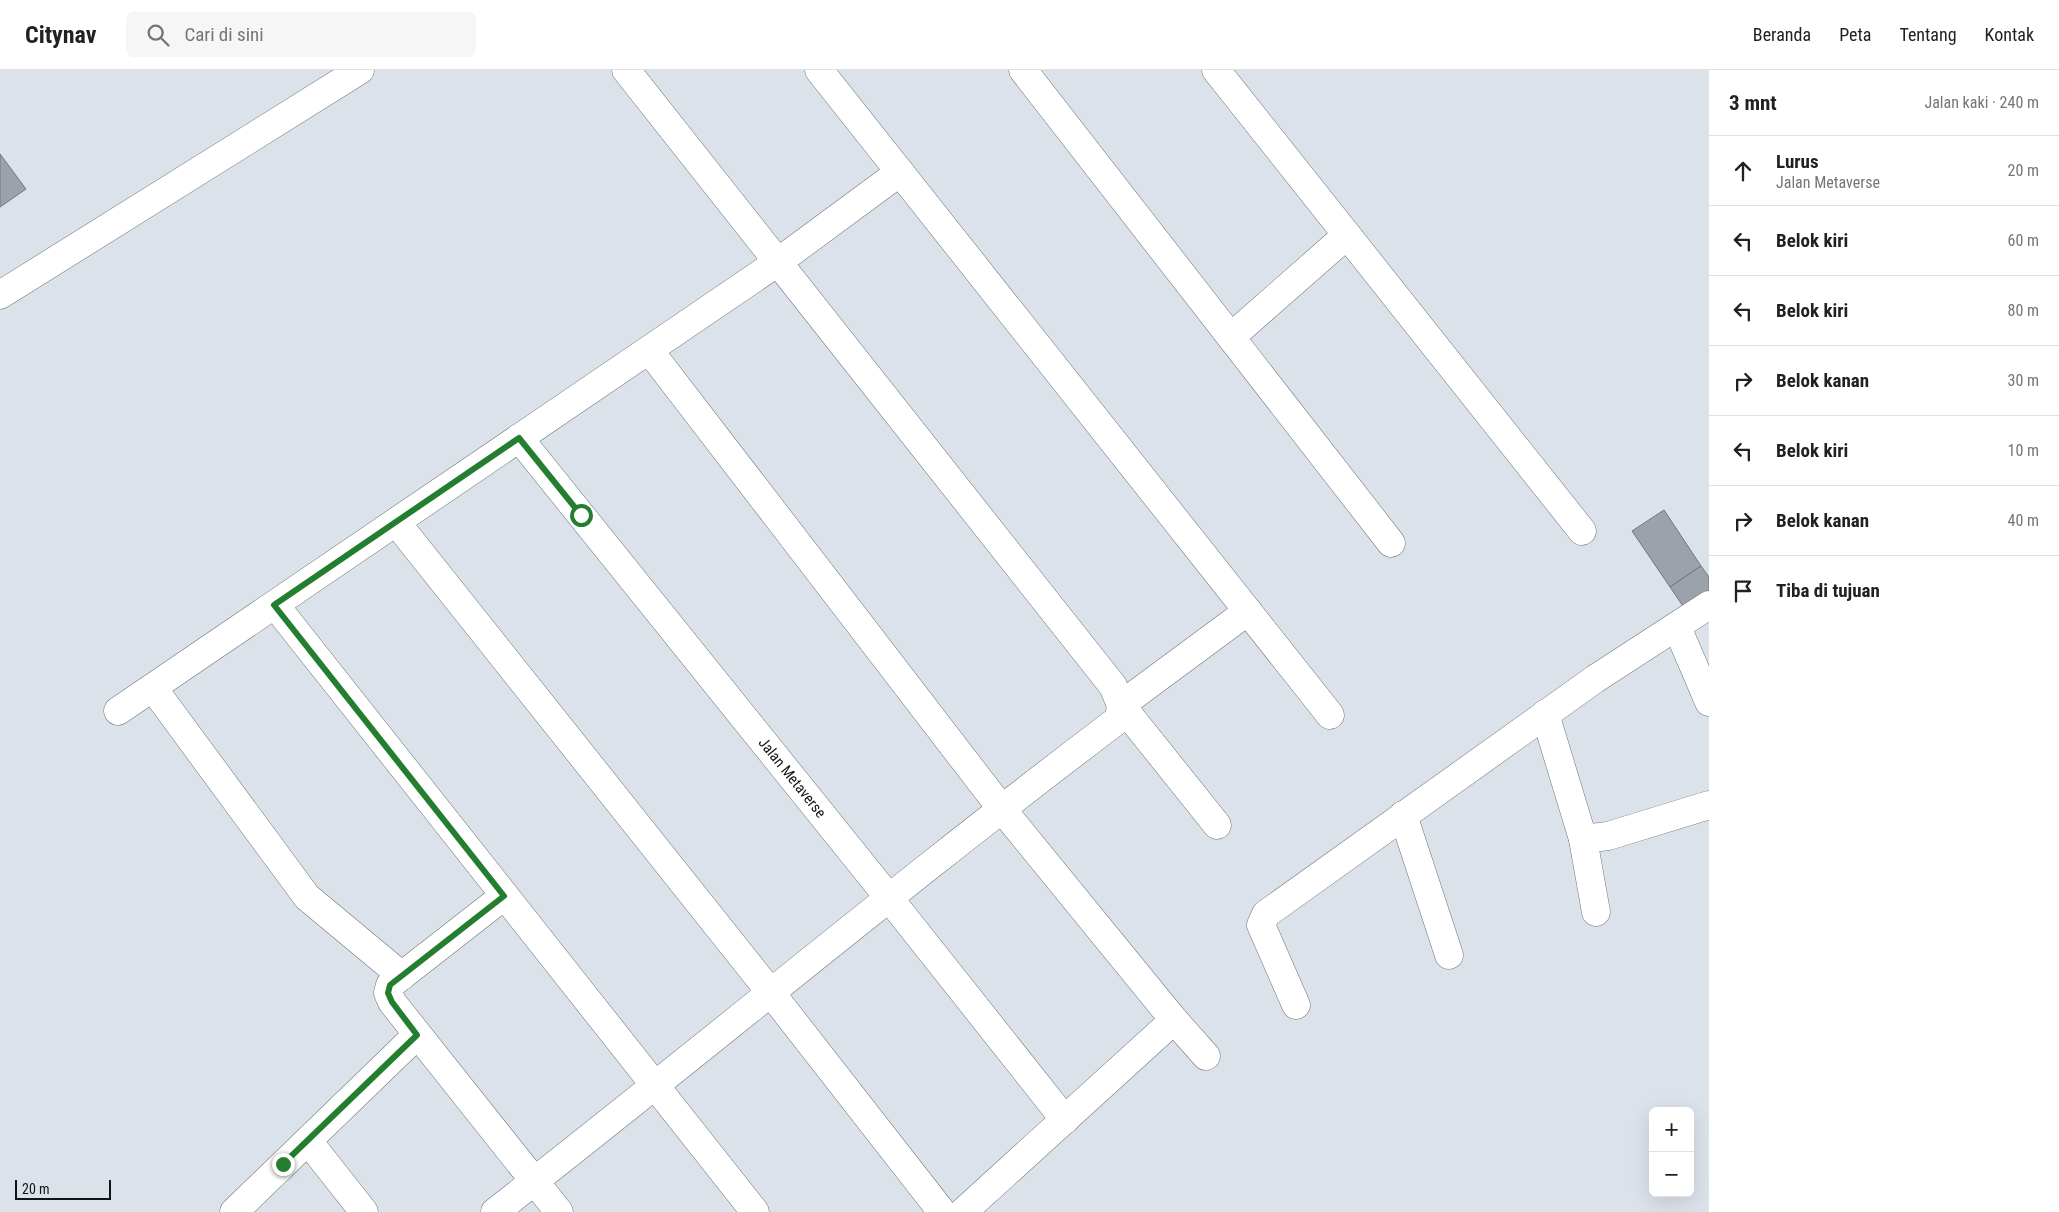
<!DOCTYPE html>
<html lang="id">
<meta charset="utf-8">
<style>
body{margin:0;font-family:"Roboto Condensed",sans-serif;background:#f6f6f6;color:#202124}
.controls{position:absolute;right:15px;bottom:15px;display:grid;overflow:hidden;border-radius:8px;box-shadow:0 5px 20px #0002}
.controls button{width:45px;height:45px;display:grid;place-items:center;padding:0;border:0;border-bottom:1px solid #e0e0e0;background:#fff;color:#202124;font:25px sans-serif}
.scale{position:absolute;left:15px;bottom:12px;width:96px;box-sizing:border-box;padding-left:5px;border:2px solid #121416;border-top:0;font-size:14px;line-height:18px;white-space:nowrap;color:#121416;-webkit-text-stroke:4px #dce2e9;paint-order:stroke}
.stop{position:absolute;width:15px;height:15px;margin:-11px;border:4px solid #237f2f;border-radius:50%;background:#fff}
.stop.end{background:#237f2f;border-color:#fff;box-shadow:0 1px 5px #0008}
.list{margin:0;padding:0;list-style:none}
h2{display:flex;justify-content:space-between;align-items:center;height:65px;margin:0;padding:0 20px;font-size:21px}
h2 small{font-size:16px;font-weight:400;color:#757577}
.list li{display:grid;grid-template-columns:32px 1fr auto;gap:15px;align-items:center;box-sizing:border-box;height:70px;padding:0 20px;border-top:1px solid #e0e0e0}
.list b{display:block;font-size:19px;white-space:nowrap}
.list p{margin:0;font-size:16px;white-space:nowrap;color:#757577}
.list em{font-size:16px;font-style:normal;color:#757577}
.icon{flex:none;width:28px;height:28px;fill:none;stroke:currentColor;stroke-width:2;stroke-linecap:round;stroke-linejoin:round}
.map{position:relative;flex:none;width:1709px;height:1142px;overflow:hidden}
header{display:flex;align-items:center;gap:30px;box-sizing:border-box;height:70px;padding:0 25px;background:#fff;border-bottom:1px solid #e0e0e0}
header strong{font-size:24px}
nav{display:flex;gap:28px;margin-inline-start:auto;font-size:18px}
.search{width:350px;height:45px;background:#f6f6f6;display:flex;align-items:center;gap:12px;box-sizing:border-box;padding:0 18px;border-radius:8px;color:#757577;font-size:19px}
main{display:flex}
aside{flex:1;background:#fff}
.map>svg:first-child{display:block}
.building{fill:#9ca2a9;stroke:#71767c}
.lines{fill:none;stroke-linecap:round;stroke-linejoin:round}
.minor-casing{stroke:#6f757b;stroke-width:29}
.minor{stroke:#fff;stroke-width:28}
.route{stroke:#237f2f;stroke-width:6}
.labels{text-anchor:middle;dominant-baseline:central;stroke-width:5;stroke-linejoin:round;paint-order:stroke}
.street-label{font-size:15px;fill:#121416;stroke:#dce2e9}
</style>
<header>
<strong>Citynav</strong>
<div class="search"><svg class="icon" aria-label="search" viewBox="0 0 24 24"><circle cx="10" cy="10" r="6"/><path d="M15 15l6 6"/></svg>Cari di sini</div>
<nav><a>Beranda</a><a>Peta</a><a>Tentang</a><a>Kontak</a></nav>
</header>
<main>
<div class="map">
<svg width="1709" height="1142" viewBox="0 0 1709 1142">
<rect width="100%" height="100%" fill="#dce2e9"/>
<g class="building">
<polygon points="0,84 26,119 0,137"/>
<polygon points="1664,440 1701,496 1670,517 1632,461"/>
<polygon points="1701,496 1709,507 1709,527 1687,542 1670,517"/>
</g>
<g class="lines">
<defs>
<g id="minor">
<polyline points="819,0 1330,645"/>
<polyline points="1023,0 1391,473"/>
<polyline points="1216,0 1582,461"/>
<polyline points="0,225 360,0"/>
<polyline points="1231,267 1347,165"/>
<polyline points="649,280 1001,738 1174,950 1206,986"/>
<path id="s1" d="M519 368 889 828 1065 1050"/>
<polyline points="396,452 771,923 942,1142"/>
<polyline points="275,535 755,1142"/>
<polyline points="1677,557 1709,632"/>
<polyline points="153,618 307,827 402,906"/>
<polyline points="118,641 778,192 900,102"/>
<polyline points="1545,644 1583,769 1608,766 1709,735"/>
<polyline points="1403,745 1449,885"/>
<polyline points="1217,755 1121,635 1248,541"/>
<polyline points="1583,769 1596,842"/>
<polyline points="504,826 390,915 388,923 392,932 559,1142"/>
<polyline points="1296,935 1261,855 1266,844 1595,609 1709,535"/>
<polyline points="308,1071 364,1142"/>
<polyline points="234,1142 417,965"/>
<path d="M495 1142C704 979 907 809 1119 649L1121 635 1113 616 626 0"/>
<polyline points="963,1142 1174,950"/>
</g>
</defs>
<use href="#minor" class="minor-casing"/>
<use href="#minor" class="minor"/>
</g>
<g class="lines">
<polyline class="route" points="283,1094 417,965 392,932 388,923 390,915 504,826 274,535 519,368 581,445"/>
</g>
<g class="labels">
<g class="street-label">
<text stroke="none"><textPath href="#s1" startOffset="436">Jalan Metaverse</textPath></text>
</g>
</g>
</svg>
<div class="controls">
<button>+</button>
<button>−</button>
</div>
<div class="scale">20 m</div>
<div class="stop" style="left:581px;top:445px"></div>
<div class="stop end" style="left:283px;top:1094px"></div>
</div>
<aside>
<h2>3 mnt<small>Jalan kaki · 240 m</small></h2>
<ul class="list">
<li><svg class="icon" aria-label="ahead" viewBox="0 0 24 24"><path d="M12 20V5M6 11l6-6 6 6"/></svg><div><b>Lurus</b><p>Jalan Metaverse</p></div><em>20 m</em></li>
<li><svg class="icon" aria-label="left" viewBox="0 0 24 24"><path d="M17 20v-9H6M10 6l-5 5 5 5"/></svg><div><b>Belok kiri</b></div><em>60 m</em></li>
<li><svg class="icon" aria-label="left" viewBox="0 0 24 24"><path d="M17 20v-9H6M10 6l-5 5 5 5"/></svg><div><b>Belok kiri</b></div><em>80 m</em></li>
<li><svg class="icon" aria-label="right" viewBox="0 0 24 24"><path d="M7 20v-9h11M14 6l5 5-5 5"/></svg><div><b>Belok kanan</b></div><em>30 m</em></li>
<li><svg class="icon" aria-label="left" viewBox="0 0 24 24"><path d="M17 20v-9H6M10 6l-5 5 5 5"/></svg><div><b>Belok kiri</b></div><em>10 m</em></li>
<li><svg class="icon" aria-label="right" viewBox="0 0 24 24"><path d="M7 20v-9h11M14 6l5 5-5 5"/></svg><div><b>Belok kanan</b></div><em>40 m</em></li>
<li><svg class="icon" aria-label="arrive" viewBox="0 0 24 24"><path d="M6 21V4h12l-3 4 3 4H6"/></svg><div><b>Tiba di tujuan</b></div></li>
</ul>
</aside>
</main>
